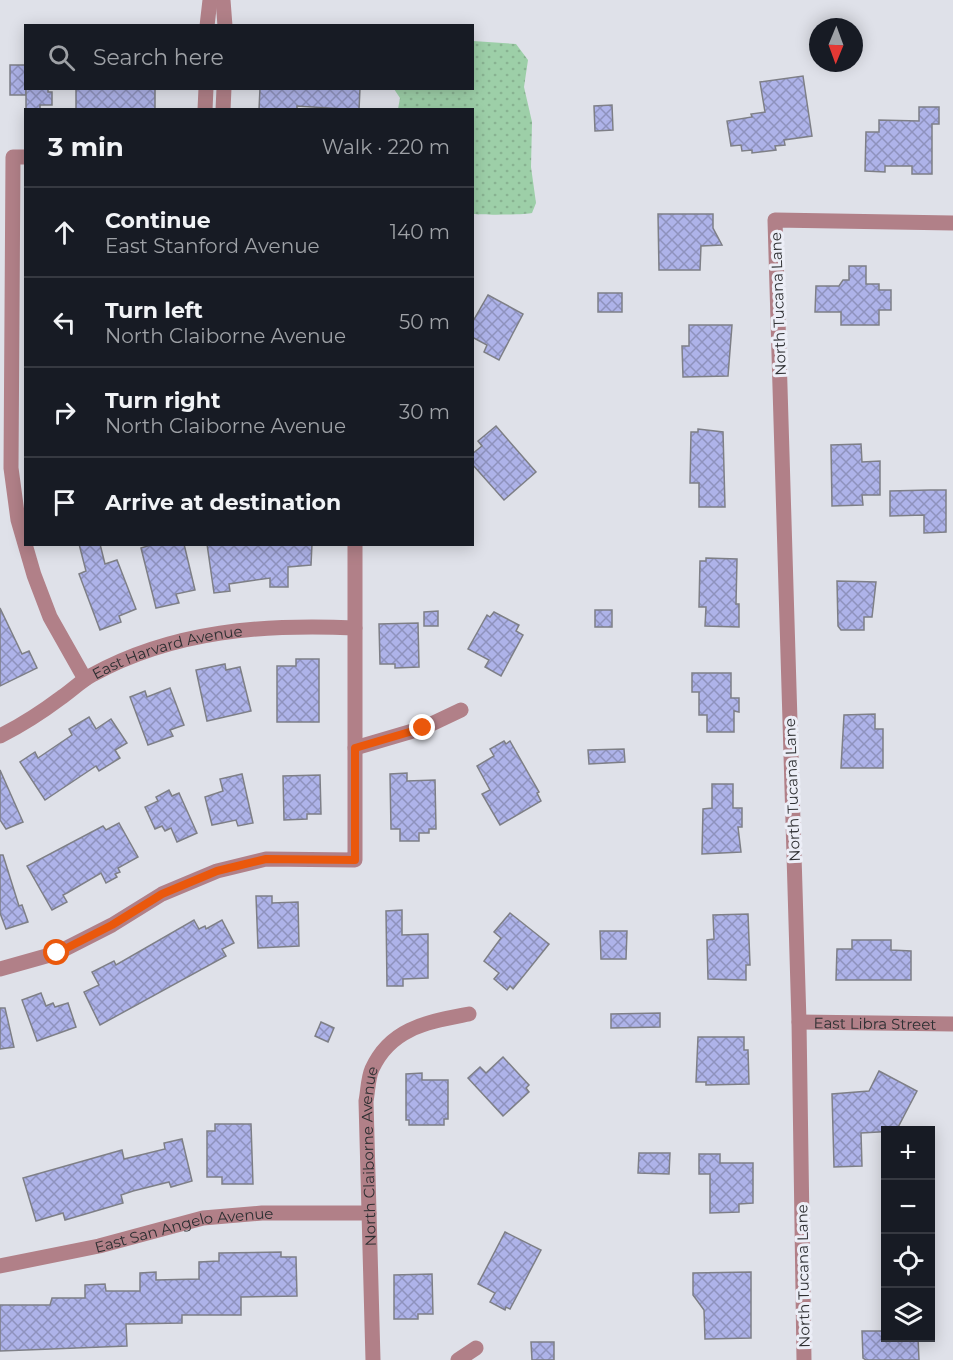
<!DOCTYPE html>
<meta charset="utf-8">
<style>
body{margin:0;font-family:Montserrat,sans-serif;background:#242831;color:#f1f3f6}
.controls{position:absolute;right:18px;bottom:18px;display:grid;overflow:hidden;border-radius:0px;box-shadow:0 3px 15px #0003}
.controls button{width:54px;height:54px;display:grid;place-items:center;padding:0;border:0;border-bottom:2px solid #363941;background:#171b24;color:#f1f3f6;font:30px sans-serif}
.compass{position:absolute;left:809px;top:18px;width:54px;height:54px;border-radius:50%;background:#171b24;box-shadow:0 3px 15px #0003;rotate:181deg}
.stop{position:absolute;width:18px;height:18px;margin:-14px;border:4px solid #ea580c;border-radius:50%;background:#fff}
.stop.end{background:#ea580c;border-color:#fff;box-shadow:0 2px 6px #0008}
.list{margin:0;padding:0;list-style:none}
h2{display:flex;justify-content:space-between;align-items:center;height:78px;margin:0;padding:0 24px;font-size:26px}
h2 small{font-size:20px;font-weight:400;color:#9ea1a6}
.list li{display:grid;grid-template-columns:39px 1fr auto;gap:18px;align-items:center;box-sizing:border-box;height:90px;padding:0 24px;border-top:2px solid #363941}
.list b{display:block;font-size:22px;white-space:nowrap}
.list p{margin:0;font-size:20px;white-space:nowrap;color:#9ea1a6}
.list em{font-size:20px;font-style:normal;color:#9ea1a6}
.icon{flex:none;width:33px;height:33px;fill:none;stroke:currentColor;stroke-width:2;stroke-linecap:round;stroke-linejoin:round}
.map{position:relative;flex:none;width:953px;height:1360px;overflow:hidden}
.search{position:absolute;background:#171b24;box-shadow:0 3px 15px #0003;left:24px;top:24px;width:450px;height:66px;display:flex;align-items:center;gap:15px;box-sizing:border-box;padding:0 21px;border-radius:0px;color:#9ea1a6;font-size:22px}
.panel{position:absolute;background:#171b24;box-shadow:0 3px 15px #0003;left:24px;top:108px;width:450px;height:438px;border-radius:0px}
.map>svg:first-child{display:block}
.park{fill:url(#park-dots)}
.building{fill:url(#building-cross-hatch);stroke:#7e7f86;stroke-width:1.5}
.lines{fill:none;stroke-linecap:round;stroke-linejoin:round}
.minor{stroke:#b18088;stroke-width:15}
.route{stroke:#ea580c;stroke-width:8}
.labels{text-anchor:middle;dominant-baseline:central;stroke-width:6;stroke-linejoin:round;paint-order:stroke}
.street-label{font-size:15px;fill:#2e2f32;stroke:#eceef7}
</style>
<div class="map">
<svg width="953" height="1360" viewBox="0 0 953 1360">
<defs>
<pattern id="park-dots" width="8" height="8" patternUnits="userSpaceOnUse" patternTransform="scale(1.5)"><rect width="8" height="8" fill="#9dcfa8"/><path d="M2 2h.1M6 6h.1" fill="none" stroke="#88b291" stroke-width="1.8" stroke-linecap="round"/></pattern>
<pattern id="building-cross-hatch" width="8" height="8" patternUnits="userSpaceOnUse" patternTransform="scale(1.5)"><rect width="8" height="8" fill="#aeb3e9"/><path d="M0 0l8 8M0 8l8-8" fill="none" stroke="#8e92bd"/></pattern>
</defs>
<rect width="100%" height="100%" fill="#dfe1e9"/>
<path class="park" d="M473 41 516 44 528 60 524 87 532 122 531 167 536 203 532 213C527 215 480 215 473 214L472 110 398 109 400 98 394 89 472 88Z"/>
<g class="building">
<rect x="10" y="65" width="16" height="30"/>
<polygon points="803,76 812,136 784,140 785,145 775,146 776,150 752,153 752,150 742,151 741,145 731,146 727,121 752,117 751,114 765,112 760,82"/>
<polygon points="26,88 48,88 48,92 52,92 52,105 40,105 40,110 26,110"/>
<rect x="76" y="88" width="79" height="22"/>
<polygon points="260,88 360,88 359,110 297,106 297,110 259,110"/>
<polygon points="612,105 613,130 595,131 594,106"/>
<polygon points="919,107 939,107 939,124 932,124 932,174 912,174 912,166 885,166 885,172 865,171 866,132 879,132 879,120 919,121"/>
<polygon points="658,214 713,214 713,228 722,245 701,246 700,270 659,270"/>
<polygon points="849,266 866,266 866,284 879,284 879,290 891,290 891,310 879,310 879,325 841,325 841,312 815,312 816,286 839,286 843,280 849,280"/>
<rect x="598" y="293" width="24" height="19"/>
<polygon points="488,295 523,314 499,360 484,352 487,345 472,337 472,323"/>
<polygon points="689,325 732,325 728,376 683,377 682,346 689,346"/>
<polygon points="496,426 536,472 504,500 472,464 472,454 482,446 478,441"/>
<polygon points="698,429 723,432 725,507 699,507 699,483 690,483 691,432 698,432"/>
<polygon points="861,444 862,462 880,461 880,495 862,495 863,505 832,506 831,445"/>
<polygon points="930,490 946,490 946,532 924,533 924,515 890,516 890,491"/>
<polygon points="79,544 100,544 105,564 117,560 136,609 119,616 121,622 100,630 79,574 86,571"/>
<polygon points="154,544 184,544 195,590 176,594 179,603 156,608 141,548"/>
<polygon points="207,544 312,544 311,565 288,567 288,587 270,587 270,578 229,584 230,591 214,593"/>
<polygon points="706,558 737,559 736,604 739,604 739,627 705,626 706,607 699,607 700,561 706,561"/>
<polygon points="837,581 876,582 872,617 864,617 864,630 841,630 838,626"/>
<polygon points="0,608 22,654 29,651 37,668 0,686"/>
<rect x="595" y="610" width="17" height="17"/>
<polygon points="438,611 438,626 424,626 424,612"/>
<polygon points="494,612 519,625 516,631 523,635 501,676 485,667 489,660 468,649 487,615 490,617"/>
<polygon points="418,623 419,667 395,668 395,664 380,664 379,624"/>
<polygon points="296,659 319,659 319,722 277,722 277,666 296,666"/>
<polygon points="225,664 226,670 240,667 251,711 207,721 196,670"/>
<polygon points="692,673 731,673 731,698 739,698 739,712 734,711 734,732 707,732 707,715 699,715 699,692 692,692"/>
<polygon points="170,688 184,725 170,730 173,736 148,745 130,697 145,691 147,697"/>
<polygon points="875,714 875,729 883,729 883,768 841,768 844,715"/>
<polygon points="89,717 96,729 111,719 127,743 115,750 120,758 99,771 96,766 45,800 20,762 35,752 38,758 72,735 69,729"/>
<polygon points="504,741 506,744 510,741 539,792 537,793 541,801 500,825 482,794 490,790 477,766 494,756 490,749"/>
<polygon points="624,749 625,762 589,764 588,750"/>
<polygon points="0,770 23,822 6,829 0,820"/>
<polygon points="407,773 407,781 435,780 436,829 429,829 429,833 419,833 419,841 400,841 400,829 391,829 390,774"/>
<polygon points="242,774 253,823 238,826 236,820 212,825 205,797 223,791 220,779"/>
<polygon points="320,775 321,814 307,814 307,819 284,820 283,776"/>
<polygon points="712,784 733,784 733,808 742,808 742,827 738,827 741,852 702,854 703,809 712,808"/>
<polygon points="169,790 172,796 179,793 197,833 177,842 171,828 165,831 162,826 155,829 145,807 158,801 156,797"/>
<polygon points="119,823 138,857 118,868 120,872 115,874 117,877 106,883 101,873 67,893 63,895 67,902 52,910 27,866 103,826 106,830"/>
<polygon points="0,855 3,855 19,906 22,905 28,922 6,929 0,913"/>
<polygon points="256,896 272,896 272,903 298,902 299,946 258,948"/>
<polygon points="402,910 402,935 428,934 428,978 403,979 403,986 387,986 386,911"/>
<polygon points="510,913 549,944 513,989 510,986 507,990 494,979 499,973 484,961 501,938 494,932"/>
<polygon points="748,914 750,965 746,965 746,980 708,979 707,940 714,939 713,915"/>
<polygon points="194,920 199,929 205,926 206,929 222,920 234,943 222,949 226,956 100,1025 84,992 99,985 92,972 114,961 116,965"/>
<polygon points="600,931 627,931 626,959 601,959"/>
<polygon points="852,940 891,940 891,950 911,951 911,980 836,980 837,949 852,949"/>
<polygon points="41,993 46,1006 53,1003 55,1007 68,1003 76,1027 37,1041 22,1000"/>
<polygon points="0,1008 5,1008 14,1047 0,1049"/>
<polygon points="660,1013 660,1027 611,1028 611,1014"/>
<polygon points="321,1022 334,1028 328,1042 315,1036"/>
<polygon points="698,1037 744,1037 744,1050 748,1050 749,1084 706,1085 706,1082 696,1082"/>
<polygon points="503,1057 529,1085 526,1088 529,1092 503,1116 468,1078 480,1067 486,1073"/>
<polygon points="879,1071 917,1091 896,1131 861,1133 862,1166 834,1167 832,1094 869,1091"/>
<polygon points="422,1073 422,1080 448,1080 448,1119 444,1119 444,1125 409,1125 409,1120 406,1120 406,1074"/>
<polygon points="215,1124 251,1124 253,1184 222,1184 222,1177 207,1177 207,1131 215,1131"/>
<polygon points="182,1139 192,1181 171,1187 169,1182 133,1191 121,1195 123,1203 65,1220 63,1213 36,1221 23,1178 122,1150 124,1159 165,1149 164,1143"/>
<polygon points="639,1153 670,1153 669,1174 638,1173"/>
<polygon points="699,1154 720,1154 720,1163 753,1163 753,1203 739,1204 739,1212 710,1213 710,1174 699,1174"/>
<polygon points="505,1232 541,1250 510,1309 506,1307 505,1310 490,1302 495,1293 478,1284"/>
<polygon points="281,1252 281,1257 296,1257 297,1296 241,1297 241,1315 182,1315 182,1323 126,1324 127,1346 0,1351 0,1305 50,1305 52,1298 85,1298 85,1285 105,1284 106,1291 140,1291 140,1273 156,1272 156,1280 199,1279 199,1262 219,1261 219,1253"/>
<polygon points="751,1272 751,1338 705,1339 704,1310 693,1295 693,1273"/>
<polygon points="432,1274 433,1314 418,1314 418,1319 394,1319 394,1275"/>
<polygon points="862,1331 885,1331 885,1338 918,1338 919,1360 866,1360 863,1358"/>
<polygon points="531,1342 554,1342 554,1360 532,1360"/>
</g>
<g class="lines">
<g class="minor">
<polyline points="223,0 225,26"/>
<polyline points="207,26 210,0"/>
<polyline points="205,110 206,88"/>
<polyline points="223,110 224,88"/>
<polyline points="26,157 13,157 11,468 18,520 34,575 50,617 85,679"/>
<path id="s1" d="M0 736C22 725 42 712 62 697 72 690 81 681 92 675 174 630 264 624 355 628"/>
<polyline points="355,748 423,728 461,710"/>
<polyline points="0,969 57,953 112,925 162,894 217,871 266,859 355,860 355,544"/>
<path id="s2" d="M799 1022 953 1024"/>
<path id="s3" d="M0 1266 99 1246 203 1218 262 1213H369"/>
<path id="s4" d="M373 1360 366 1101C368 1091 368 1078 372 1069 391 1027 429 1022 469 1014"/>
<polyline points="458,1360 476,1348"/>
<polyline points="804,1360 799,1022 775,220 953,223"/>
</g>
</g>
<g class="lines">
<polyline class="route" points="57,953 112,925 162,894 217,871 266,859 355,860 355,748 423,728"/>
</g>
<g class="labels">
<g class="street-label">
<text transform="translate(778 304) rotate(-92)">North Tucana Lane</text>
<text stroke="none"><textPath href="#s1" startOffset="190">East Harvard Avenue</textPath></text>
<text transform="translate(792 790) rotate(-92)">North Tucana Lane</text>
<text stroke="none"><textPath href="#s2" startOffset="76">East Libra Street</textPath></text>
<text stroke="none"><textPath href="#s4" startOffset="204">North Claiborne Avenue</textPath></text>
<text stroke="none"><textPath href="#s3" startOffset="188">East San Angelo Avenue</textPath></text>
<text transform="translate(803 1276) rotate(-91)">North Tucana Lane</text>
</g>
</g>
</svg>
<div class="controls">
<button>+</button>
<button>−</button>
<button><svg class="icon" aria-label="locate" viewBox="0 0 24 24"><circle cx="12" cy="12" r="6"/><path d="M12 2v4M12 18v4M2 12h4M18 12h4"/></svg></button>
<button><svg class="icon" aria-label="layers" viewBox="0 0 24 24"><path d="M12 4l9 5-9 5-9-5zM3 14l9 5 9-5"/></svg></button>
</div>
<svg class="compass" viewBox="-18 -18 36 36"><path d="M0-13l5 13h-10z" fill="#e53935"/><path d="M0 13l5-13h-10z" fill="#9ea1a6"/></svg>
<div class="stop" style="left:57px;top:953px"></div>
<div class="stop end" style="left:423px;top:728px"></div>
<div class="search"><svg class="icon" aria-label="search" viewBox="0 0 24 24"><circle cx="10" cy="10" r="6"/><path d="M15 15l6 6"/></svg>Search here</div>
<section class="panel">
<h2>3 min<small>Walk · 220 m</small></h2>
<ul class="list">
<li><svg class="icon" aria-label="ahead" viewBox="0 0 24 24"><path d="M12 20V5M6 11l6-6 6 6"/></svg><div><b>Continue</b><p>East Stanford Avenue</p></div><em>140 m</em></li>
<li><svg class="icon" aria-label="left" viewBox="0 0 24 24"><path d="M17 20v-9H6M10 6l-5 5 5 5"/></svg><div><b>Turn left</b><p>North Claiborne Avenue</p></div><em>50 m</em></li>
<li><svg class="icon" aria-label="right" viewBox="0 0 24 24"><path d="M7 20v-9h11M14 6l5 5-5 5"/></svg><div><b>Turn right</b><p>North Claiborne Avenue</p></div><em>30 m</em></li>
<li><svg class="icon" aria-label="arrive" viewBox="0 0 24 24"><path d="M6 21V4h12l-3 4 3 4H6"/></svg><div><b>Arrive at destination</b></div></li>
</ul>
</section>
</div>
